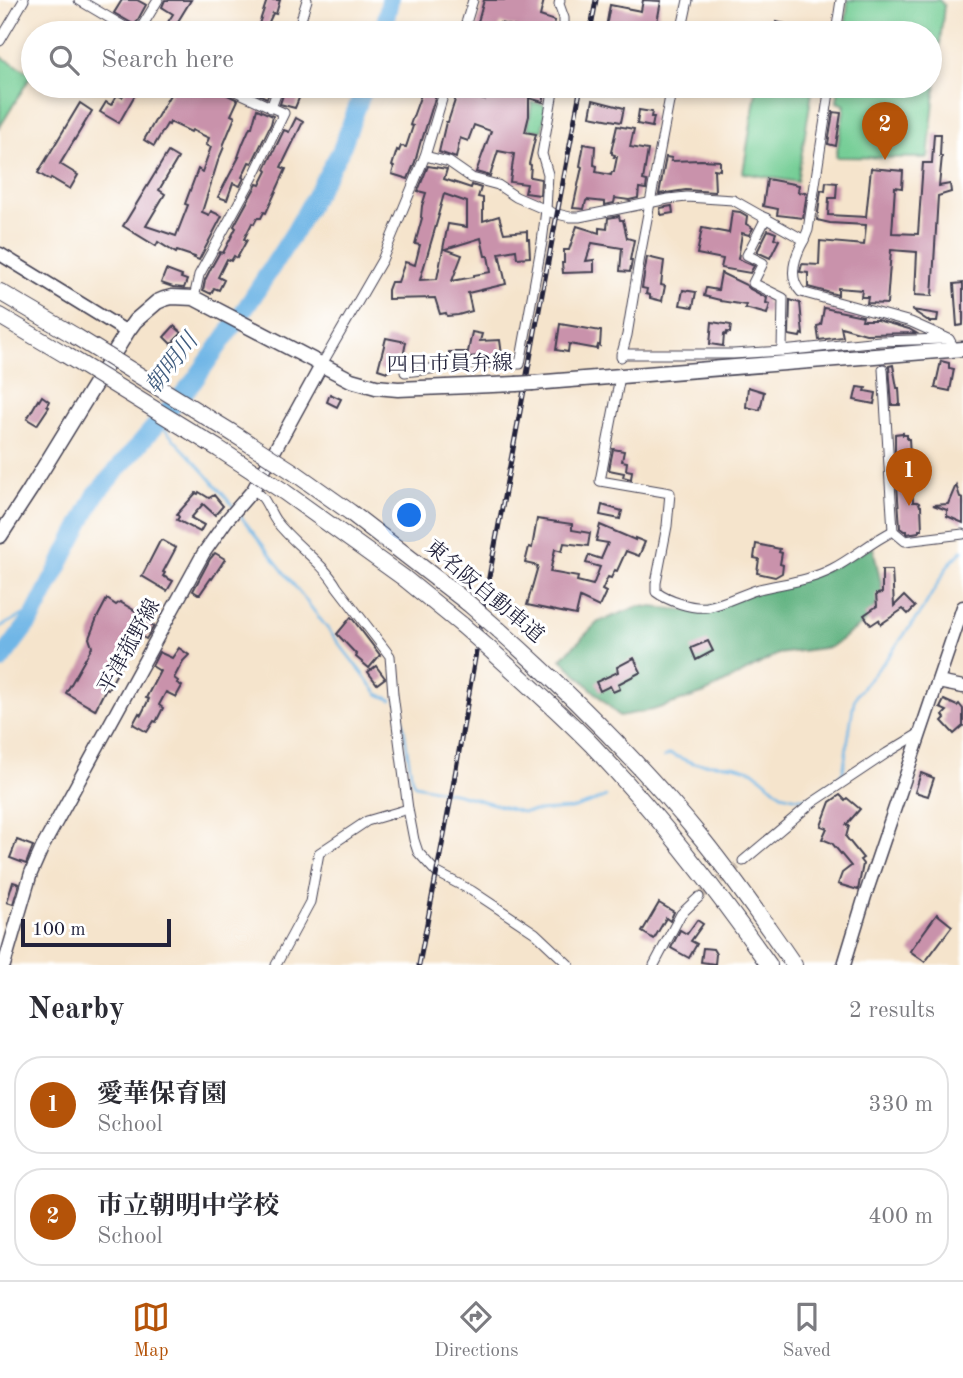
<!DOCTYPE html>
<meta charset="utf-8">
<style>
body{margin:0;font-family:"Old Standard TT","Noto Serif JP",serif;background:#f2f2f3;color:#2b2b33}
.scale{position:absolute;left:21px;bottom:18px;width:150px;box-sizing:border-box;padding-left:7px;border:4px solid #22223b;border-top:0;font-size:19px;line-height:24px;white-space:nowrap;color:#22223b;-webkit-text-stroke:5px #fff;paint-order:stroke}
.you{position:absolute;left:410px;top:516px;width:24px;height:24px;margin:-18px;border:5px solid #fff;border-radius:50%;background:#1a73e8;box-shadow:0 0 0 10px #1a73e833}
.badge{display:grid;place-items:center;width:46px;height:46px;border-radius:50%;background:#b45309;color:#fff;font-size:23px;font-weight:700}
.pin{position:absolute;translate:-50% -58px;filter:drop-shadow(0 2px 4px #0008)}
.pin::after{content:'';position:absolute;top:37px;width:24px;height:21px;background:inherit;clip-path:polygon(0 0,100% 0,50% 100%)}
.list{margin:0;padding:0;list-style:none}
h2{display:flex;justify-content:space-between;align-items:center;height:91px;margin:0;padding:0 28px;font-size:30px}
h2 small{font-size:23px;font-weight:400;color:#7c7c81}
.list li{display:grid;grid-template-columns:46px 1fr auto;gap:21px;align-items:center;box-sizing:border-box;height:98px;margin:0 14px 14px;padding:0 14px;border:2px solid #e1e1e2;border-radius:28px}
.list b{display:block;font-size:26px;white-space:nowrap}
.list p{margin:0;font-size:23px;white-space:nowrap;color:#7c7c81}
.list em{font-size:23px;font-style:normal;color:#7c7c81}
.icon{flex:none;width:38px;height:38px;fill:none;stroke:currentColor;stroke-width:2;stroke-linecap:round;stroke-linejoin:round}
.map{position:relative;flex:none;width:963px;height:965px;overflow:hidden}
.search{position:absolute;background:#fff;box-shadow:0 4px 10px #0003;left:21px;right:21px;top:21px;height:77px;display:flex;align-items:center;gap:18px;box-sizing:border-box;padding:0 24px;border-radius:38px;color:#7c7c81;font-size:26px}
.sheet{height:315px;background:#fff}
nav{display:flex;justify-content:space-around;align-items:center;box-sizing:border-box;height:98px;border-top:2px solid #e1e1e2;background:#fff;font-size:19px;color:#7c7c81}
nav a{display:grid;justify-items:center;gap:4px}
nav .on{color:#b45309}
.map>svg:first-child{display:block}
.green{fill:#71cc93;stroke:#4a7767;stroke-width:2}
.forest{fill:#5cb07d;stroke:#3f695c;stroke-width:2}
.lines{fill:none;stroke-linecap:round;stroke-linejoin:round}
.stream{stroke:#6fb6e6;stroke-width:2.5}
.river{stroke:#6fb6e6;stroke-width:18}
.building{fill:#c992ab;fill-rule:evenodd}
.street-tunnel{stroke:#cbbdaf;stroke-width:9;stroke-dasharray:9 4.5;stroke-linecap:butt}
.street-casing{stroke:#423f51;stroke-width:11}
.secondary-casing{stroke:#423f51;stroke-width:15}
.primary-casing{stroke:#423f51;stroke-width:17}
.highway-casing{stroke:#423f51;stroke-width:18}
.street{stroke:#fff;stroke-width:9}
.secondary{stroke:#fff;stroke-width:12}
.primary{stroke:#fff;stroke-width:14}
.highway{stroke:#fff;stroke-width:16}
.rail-casing{stroke:#22223b;stroke-width:5}
.rail{stroke:#fff;stroke-width:2.5;stroke-dasharray:8;stroke-linecap:butt}
.primary-bridge-casing{stroke:#423f51;stroke-width:17;stroke-linecap:butt}
.highway-bridge-casing{stroke:#423f51;stroke-width:18;stroke-linecap:butt}
.primary-bridge{stroke:#fff;stroke-width:14}
.highway-bridge{stroke:#fff;stroke-width:16}
.labels{text-anchor:middle;dominant-baseline:central;stroke-width:6;stroke-linejoin:round;paint-order:stroke}
.street-label{font-size:21px;fill:#22223b;stroke:#fff}
.water-label{font-size:23px;font-style:italic;fill:#415d7f;stroke:#fff}
</style>
<div class="map">
<svg width="963" height="965" viewBox="0 0 963 965">
<rect width="100%" height="100%" fill="#fff"/>
<filter id="ink" filterUnits="userSpaceOnUse"><feTurbulence type="fractalNoise" baseFrequency=".0143" numOctaves="2"/><feDisplacementMap in="SourceGraphic" scale="14" xChannelSelector="R" yChannelSelector="G"/><feConvolveMatrix kernelMatrix="1 2 1 2 8 2 1 2 1" color-interpolation-filters="sRGB"/></filter>
<filter id="wash" filterUnits="userSpaceOnUse"><feTurbulence type="fractalNoise" baseFrequency=".00686" numOctaves="4" result="noise"/><feDisplacementMap in="SourceGraphic" scale="28" xChannelSelector="R" yChannelSelector="G"/><feGaussianBlur stdDeviation="1.57" result="paint"/><feColorMatrix in="noise" values="0 0 0 0 0 0 0 0 0 0 0 0 0 0 0 0 0 1.4 0 .05"/><feComposite in="paint" operator="in"/></filter>
<g filter="url(#wash)">
<rect width="100%" height="100%" fill="#f5e4cc"/>
<g class="green">
<polygon points="848,0 939,0 944,5 928,158 836,157 845,105 837,102 839,86 930,86 930,33 845,33"/>
<polygon points="0,56 32,74 0,127"/>
<polygon points="757,86 774,86 812,92 797,182 743,173"/>
<polygon points="532,102 547,105 542,131 528,129"/>
</g>
<polygon class="forest" points="873,547 883,593 867,620 831,647 778,654 705,693 653,710 619,716 561,659 598,622 639,606 697,611 825,570"/>
<g class="lines">
<g class="stream">
<polyline points="158,422 207,475 233,506"/>
<polyline points="239,514 378,694 392,700"/>
<polyline points="0,627 38,607"/>
<polyline points="398,702 400,703 412,780 415,785 458,794 522,812 571,809 590,803 606,796"/>
<polyline points="664,757 670,754 693,763 734,765 754,771 781,794 798,798 813,797 841,775 843,772 854,701 857,694 888,657 923,609 949,564 963,550"/>
</g>
<g class="river">
<polyline points="383,33 390,0"/>
<polyline points="0,661 33,617 96,494 194,381 249,303 295,231 341,150 365,86"/>
</g>
</g>
<g id="blocks">
<g class="building">
<polygon points="122,0 137,0 146,5 135,25 114,13"/>
<polygon points="165,0 191,0 177,23 194,33 161,33 173,14 162,7"/>
<polygon points="267,0 280,0 276,14 273,13 264,33 257,30"/>
<polygon points="484,0 544,0 540,16 555,21 551,33 524,33 516,31 516,27 500,23 499,33 475,33"/>
<polygon points="643,0 661,1 655,33 605,33 610,5 641,11"/>
<polygon points="776,22 791,25 789,33 774,33"/>
<polygon points="129,86 140,86 119,123 100,112 106,102 111,105 117,95 122,97"/>
<polygon points="175,86 217,86 221,92 238,100 231,115 235,117 223,146 224,147 218,161 202,212 209,215 211,211 222,216 199,260 194,258 195,257 177,251 176,253 158,242 156,246 123,226 168,152 178,158 159,190 165,194 146,226 176,236 188,205 185,204 198,169 202,172 211,147 206,145 209,138 192,130 191,132 170,122 169,125 167,124 154,146 144,140"/>
<polygon points="241,86 268,86 271,87 267,98"/>
<polygon points="286,86 304,86 295,108 280,104"/>
<polygon points="424,86 436,86 434,94 436,95 422,140 421,140 415,162 408,179 392,174 394,167 392,166 397,150 399,151 401,146 406,147 413,126 410,125"/>
<polygon points="503,86 547,86 543,102 529,98 529,116 525,132 536,134 529,164 531,165 530,177 541,179 540,195 525,193 527,184 510,182 514,154 498,151 490,176 476,172 491,131 474,125 468,141 460,138 456,158 439,152 446,122 448,122 457,94 476,99 476,98 485,100 487,93 500,96"/>
<polygon points="593,100 624,108 621,122 590,116"/>
<polygon points="80,103 92,111 60,164 78,175 70,189 51,178 50,180 38,173"/>
<polygon points="257,109 273,116 271,124 252,163 249,162 242,177 244,178 240,186 233,183 227,200 218,197 239,157 238,157 243,143 250,127 252,127"/>
<polygon points="639,110 652,112 651,117 654,117 652,127 637,124"/>
<polygon points="833,112 841,113 836,146 828,144"/>
<polygon points="296,118 303,122 281,167 286,169 266,213 264,212 261,218 257,218 254,224 252,223 244,239 247,240 237,258 234,256 231,261 227,259 218,277 224,280 219,290 214,288 211,294 203,290 205,280 211,268 220,252 223,253 236,228 234,226 257,184 260,185 267,171 265,169 284,130 289,132"/>
<polygon points="617,126 634,129 630,147 648,150 643,180 647,181 646,189 639,188 638,198 629,200 615,198 614,203 605,205 605,202 587,200 586,201 584,209 573,208 582,167 580,166 584,144 595,146 594,165 597,166 596,172 611,175 612,172 614,172 617,157 614,157 615,155 612,154 612,152 611,152"/>
<polygon points="934,134 941,134 940,156 942,156 939,186 950,184 951,192 938,196 932,296 915,295 917,252 891,250 887,304 867,303 868,297 861,297 862,290 838,288 838,295 808,287 808,273 800,272 802,264 819,265 820,241 864,245 866,225 830,223 817,220 821,190 825,191 826,182 837,183 836,198 829,198 828,215 866,217 871,168 903,171 902,188 895,187 892,233 918,234 923,163 932,163"/>
<polygon points="666,157 672,158 671,161 701,160 720,161 720,170 714,169 715,192 686,190 659,194"/>
<path d="M428 166 447 169 444 179 471 188 472 185 481 188 478 197 483 198V221L499 216 504 233 527 231V239H529L530 257 517 258 516 250 499 253 506 284 468 293 472 311 458 315 447 316 446 313 440 314 435 298 388 299V290L391 282H398L405 262 415 265 420 245 415 244 422 218 421 217 422 206 426 193 418 191ZM444 194 467 202V227L448 224 437 279 420 280 439 215H438ZM481 238 485 256H488L491 272 474 275V277L452 281 462 255 445 249Z"/>
<polygon points="767,179 799,185 798,192 807,193 803,218 777,215 778,209 763,206"/>
<polygon points="672,206 673,213 661,215 660,208"/>
<polygon points="732,211 740,212 747,216 746,224 753,228 749,235 742,233 738,259 754,266 750,273 721,268 723,259 697,254 702,228 729,233"/>
<polygon points="619,216 620,220 623,220 627,238 634,240 630,260 632,260 630,272 620,271 622,248 592,243 586,261 594,260 594,272 563,273 562,263 564,263 564,250 569,250 577,226 599,233 599,228 607,229 608,218"/>
<polygon points="768,230 776,233 774,238 779,240 770,258 757,252"/>
<polygon points="647,257 664,261 661,285 665,286 662,301 650,298 650,295 646,294 647,289 642,288"/>
<polygon points="166,270 182,276 181,278 187,280 184,288 173,287 161,283"/>
<polygon points="721,273 746,285 750,289 767,298 766,303 770,304 767,314 745,308 746,305 720,301 720,300 704,296 706,288 718,290"/>
<polygon points="963,283 963,325 957,326 954,284"/>
<polygon points="683,290 696,292 693,307 680,305"/>
<polygon points="790,300 800,303 803,335 801,334 800,337 789,335"/>
<polygon points="824,308 863,316 862,320 877,320 909,329 916,333 866,334 841,327 843,337 819,340 817,326 821,325"/>
<polygon points="912,310 938,314 937,322 930,322"/>
<polygon points="712,322 731,325 730,333 727,332 726,335 724,334 723,346 710,344"/>
<polygon points="560,324 601,331 600,346 598,345 597,349 569,344 568,352 556,350"/>
<polygon points="174,326 182,333 171,344 164,337"/>
<polygon points="472,332 482,334 480,341 500,340 502,355 467,357"/>
<polygon points="386,338 406,342 403,357 398,356 394,368 393,368 392,370 387,372 378,369"/>
<polygon points="449,352 466,352 466,358 449,360"/>
<polygon points="941,361 949,363 949,368 954,369 950,391 935,388"/>
<polygon points="893,365 897,388 899,388 900,405 892,405 889,366"/>
<polygon points="748,387 764,392 760,410 746,407"/>
<polygon points="857,387 866,388 865,391 876,393 874,404 854,400"/>
<polygon points="330,394 341,399 337,407 327,402"/>
<polygon points="42,396 49,401 47,405 49,407 37,425 27,419 38,400 39,401"/>
<polygon points="903,433 903,435 907,435 907,439 909,439 913,502 917,502 919,503 920,506 921,506 922,530 919,530 919,532 907,534 907,531 904,531 900,528 895,454 895,434"/>
<polygon points="613,449 624,451 622,461 627,462 626,470 632,471 631,479 623,477 624,473 609,470"/>
<polygon points="956,485 960,497 963,498 963,523 947,516 947,510 933,505 948,504"/>
<polygon points="199,492 209,498 214,495 223,506 215,515 203,504 191,518 204,525 200,532 177,520 179,517 177,514 196,493 198,494"/>
<polygon points="602,505 622,511 620,519 600,515"/>
<polygon points="537,519 572,524 572,530 590,533 588,546 564,543 562,551 555,549 550,572 578,577 577,581 593,585 600,567 586,563 589,555 601,559 608,543 596,541 600,525 635,540 635,538 645,542 639,556 626,551 617,571 615,570 611,578 608,577 602,590 606,592 599,607 580,598 576,615 527,605 538,566 525,563 529,547 532,548"/>
<polygon points="162,540 176,548 163,572 165,573 163,576 173,581 167,591 142,576 160,541"/>
<polygon points="756,544 780,549 779,552 782,553 780,564 783,565 782,573 775,577 757,573 759,559 754,558"/>
<polygon points="215,553 225,559 212,579 211,578 200,594 198,594 193,591 210,559"/>
<polygon points="882,570 892,570 894,606 904,596 915,607 908,614 903,609 881,624 879,620 880,619 871,625 864,615 877,606 876,594 882,593"/>
<polygon points="107,599 116,605 120,602 149,619 147,622 154,626 146,639 130,630 121,648 124,650 115,665 120,668 108,689 106,688 95,710 66,693 92,647 89,638 97,618"/>
<polygon points="351,617 380,655 369,668 356,657 357,655 337,634"/>
<polygon points="708,641 713,651 696,660 691,648"/>
<polygon points="179,648 189,655 183,661 174,678 178,681 177,683 182,686 176,697 166,692 159,705 163,708 156,722 154,721 147,732 133,724 139,713 141,715 149,699 146,698 160,671 152,666 159,652 172,658"/>
<polygon points="634,658 641,672 618,684 620,689 613,692 610,686 600,691 596,682 618,672 617,667"/>
<polygon points="376,666 385,678 377,684 368,672"/>
<polygon points="944,700 957,706 959,704 963,709 963,726 954,734 942,721 945,718 943,715 947,711 940,708"/>
<polygon points="921,773 934,778 928,796 915,792"/>
<polygon points="840,795 845,800 847,798 860,809 846,825 849,826 846,837 863,858 860,860 863,864 858,890 838,884 842,873 851,866 832,843 822,839 827,828 821,826 830,802"/>
<polygon points="17,840 33,846 26,864 10,858"/>
<polygon points="13,882 19,884 13,904 7,902"/>
<polygon points="659,903 674,912 670,921 666,918 654,939 642,932"/>
<polygon points="937,914 952,926 925,962 910,951"/>
<polygon points="697,920 703,924 691,941 697,944 689,958 671,948 680,930 687,934"/>
<polygon points="703,948 713,949 716,954 715,964 701,962"/>
</g>
</g>
</g>
<g filter="url(#ink)">
<use href="#blocks" fill-opacity="0" stroke="#423f51" stroke-width="2"/>
<g class="lines">
<polyline class="street-tunnel" points="699,897 743,861"/>
<defs>
<g id="street">
<polyline points="79,0 135,33"/>
<polyline points="560,0 559,4 564,18 564,33"/>
<polyline points="138,33 158,0"/>
<polyline points="297,33 307,0"/>
<polyline points="463,33 473,0"/>
<polyline points="681,33 688,0"/>
<polyline points="836,33 841,0"/>
<polyline points="0,41 24,0"/>
<polyline points="271,108 279,86"/>
<path d="M425 156 449 162 472 178 498 185 516 197 553 213 570 217H579L668 199 687 197 733 200 804 240C795 256 787 277 801 292L911 322 949 339 955 350"/>
<polyline points="766,218 747,255 763,263 753,283 783,298 782,351"/>
<polyline points="804,240 808,230 830,86"/>
<polyline points="194,298 199,275 254,175 284,113 224,86"/>
<polyline points="621,354 733,354 782,351 880,341 945,339"/>
<polyline points="621,357 627,335 640,256 672,86"/>
<polyline points="322,364 382,260 425,156 446,86"/>
<polyline points="883,369 893,531"/>
<polyline points="405,372 480,363 520,364 542,242 546,210 548,174 542,154 554,86"/>
<path d="M619 382 600 481 670 493 667 526 656 583V592C668 601 692 609 707 607 725 604 742 594 759 589 784 583 809 581 832 569 853 558 871 542 893 531L905 541 963 534"/>
<path d="M253 490C266 496 268 510 276 521 294 545 322 561 337 587L390 656 393 694 408 809 414 840 418 852 436 872 472 891 535 933 569 965"/>
<polyline points="743,861 812,803 887,753 920,733"/>
<polyline points="276,965 310,902 319,853 367,821 408,809"/>
<polyline points="654,965 681,914 699,897"/>
</g>
<g id="secondary">
<polyline points="0,254 127,332"/>
<polyline points="938,682 963,687"/>
<polyline points="4,965 31,873 42,848 203,554 227,520 253,490 322,364"/>
<polyline points="844,965 865,896 963,607"/>
</g>
<g id="primary">
<polyline points="533,383 963,349"/>
<polyline points="0,536 30,490 127,332 135,321 157,302 164,299 172,297 194,298 351,380 376,387 398,389 516,384"/>
</g>
<g id="highway">
<polyline points="0,292 75,336"/>
<polyline points="0,316 66,355"/>
<polyline points="295,473 350,512 468,603"/>
<polyline points="283,491 404,578 462,625"/>
<path d="M499 630C572 695 641 764 703 840 735 880 765 923 794 965"/>
<path d="M494 653C527 683 561 713 592 745 657 814 715 888 769 965"/>
</g>
</defs>
<use href="#street" class="street-casing"/>
<use href="#secondary" class="secondary-casing"/>
<use href="#primary" class="primary-casing"/>
<use href="#highway" class="highway-casing"/>
<use href="#street" class="street"/>
<use href="#secondary" class="secondary"/>
<use href="#primary" class="primary"/>
<use href="#highway" class="highway"/>
<defs>
<g id="rail">
<polyline points="590,33 596,0"/>
<polyline points="419,965 451,798 487,588 581,86"/>
</g>
</defs>
<use href="#rail" class="rail-casing"/>
<use href="#rail" class="rail"/>
<defs>
<polyline id="primary-bridge" points="516,384 533,383"/>
<g id="highway-bridge">
<polyline points="75,336 231,432 295,473"/>
<polyline points="66,355 219,449 283,491"/>
<polyline points="468,603 499,630"/>
<polyline points="462,625 494,653"/>
</g>
</defs>
<use href="#primary-bridge" class="primary-bridge-casing"/>
<use href="#highway-bridge" class="highway-bridge-casing"/>
<use href="#primary-bridge" class="primary-bridge"/>
<use href="#highway-bridge" class="highway-bridge"/>
</g>
</g>
<g class="labels">
<g class="street-label">
<text transform="translate(450 365) rotate(-1)">四日市員弁線</text>
<text transform="translate(484 592) rotate(40)">東名阪自動車道</text>
<text transform="translate(130 647) rotate(-61)">平津菰野線</text>
</g>
<g class="water-label">
<text transform="translate(172 364) rotate(-52)">朝明川</text>
</g>
</g>
</svg>
<div class="scale">100 m</div>
<div class="you"></div>
<div class="pin badge" style="left:909px;top:506px">1</div>
<div class="pin badge" style="left:885px;top:160px">2</div>
<div class="search"><svg class="icon" aria-label="search" viewBox="0 0 24 24"><circle cx="10" cy="10" r="6"/><path d="M15 15l6 6"/></svg>Search here</div>
</div>
<section class="sheet">
<h2>Nearby<small>2 results</small></h2>
<ul class="list">
<li><span class="badge">1</span><div><b>愛華保育園</b><p>School</p></div><em>330 m</em></li>
<li><span class="badge">2</span><div><b>市立朝明中学校</b><p>School</p></div><em>400 m</em></li>
</ul>
</section>
<nav>
<a class="on"><svg class="icon" aria-label="map" viewBox="0 0 24 24"><path d="M3 6l6-2 6 2 6-2v14l-6 2-6-2-6 2zM9 4v14M15 6v14"/></svg>Map</a>
<a><svg class="icon" aria-label="directions" viewBox="0 0 24 24"><path d="M12 3l9 9-9 9-9-9zM9 14v-3h6M13 9l2 2-2 2"/></svg>Directions</a>
<a><svg class="icon" aria-label="saved" viewBox="0 0 24 24"><path d="M7 4h10v16l-5-4-5 4z"/></svg>Saved</a>
</nav>
